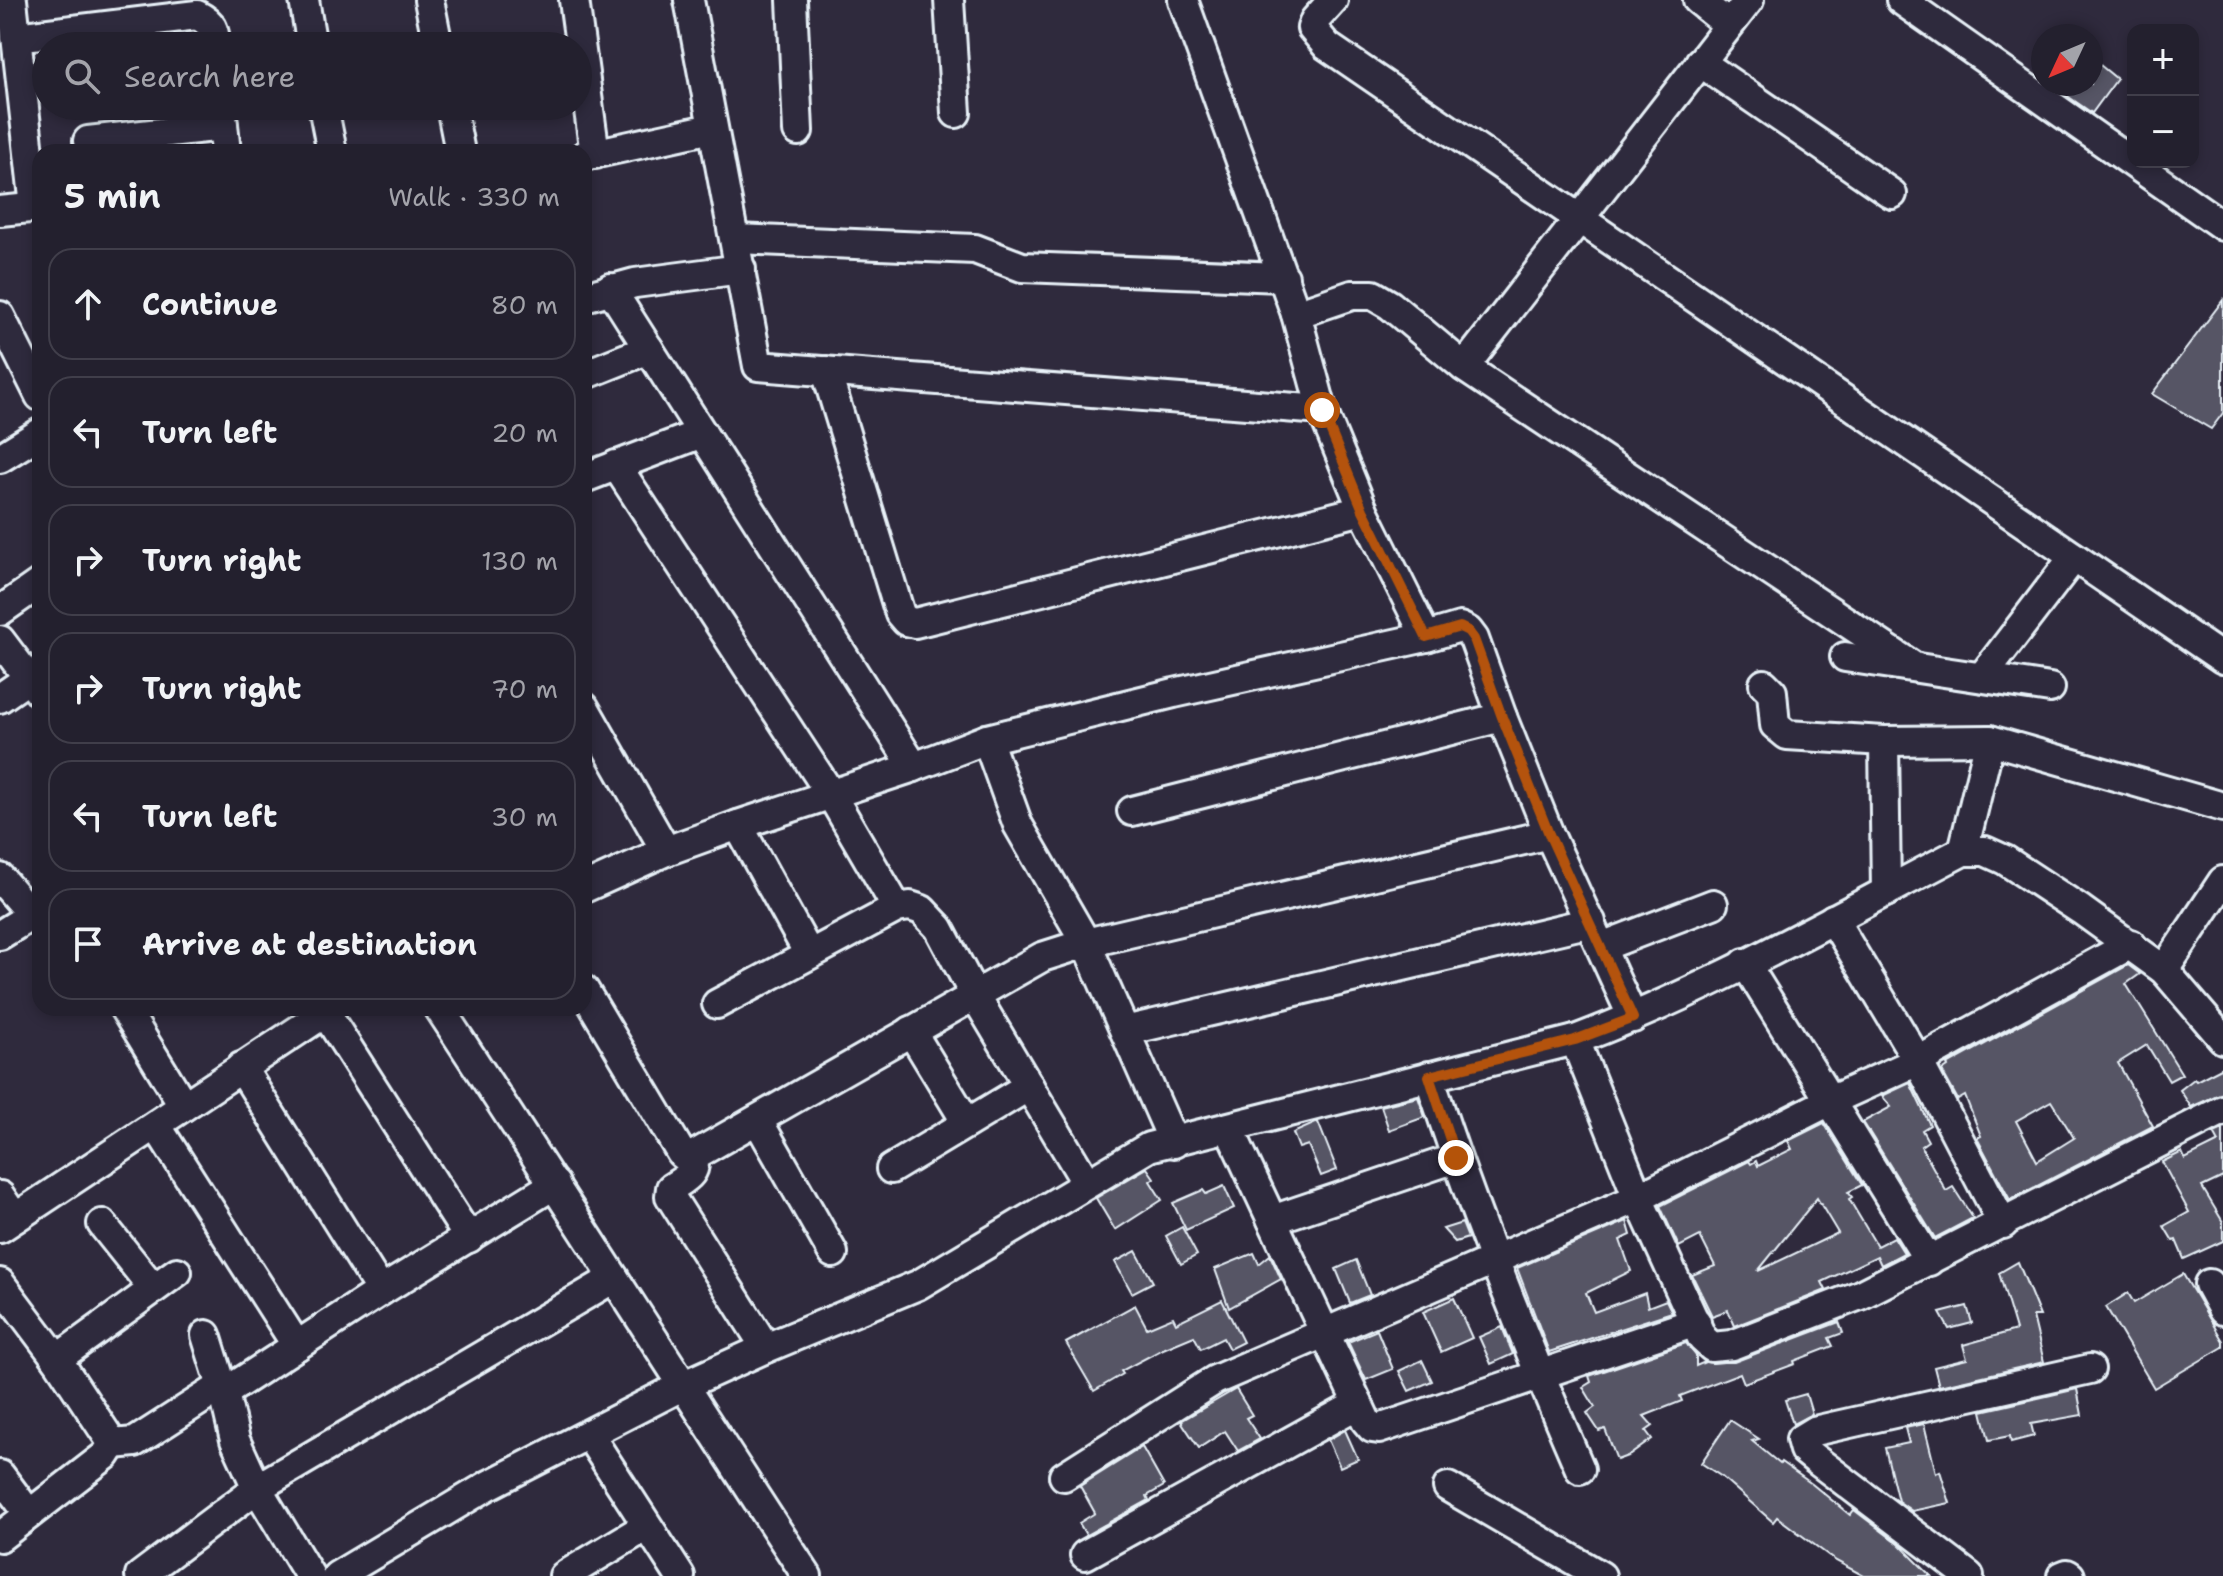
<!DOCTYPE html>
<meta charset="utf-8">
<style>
body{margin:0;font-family:"Shantell Sans",sans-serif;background:#2f2d3a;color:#f1f3f6}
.controls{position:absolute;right:24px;top:24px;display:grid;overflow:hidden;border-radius:16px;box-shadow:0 4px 12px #0003}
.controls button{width:72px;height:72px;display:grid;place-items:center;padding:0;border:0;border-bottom:2px solid #403e4a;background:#23202e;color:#f1f3f6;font:40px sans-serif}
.compass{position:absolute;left:2031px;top:24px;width:72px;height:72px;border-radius:50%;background:#23202e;box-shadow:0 4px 12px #0003;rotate:226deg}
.stop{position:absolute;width:24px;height:24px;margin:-18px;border:6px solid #b45309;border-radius:50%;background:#fff}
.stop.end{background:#b45309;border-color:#fff;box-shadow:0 2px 8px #0008}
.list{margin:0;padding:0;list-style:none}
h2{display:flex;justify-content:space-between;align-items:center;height:104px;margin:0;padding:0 32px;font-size:34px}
h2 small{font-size:26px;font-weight:400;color:#a3a3aa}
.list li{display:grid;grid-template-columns:52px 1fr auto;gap:24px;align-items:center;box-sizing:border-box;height:112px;margin:0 16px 16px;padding:0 16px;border:2px solid #403e4a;border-radius:24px}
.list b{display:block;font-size:30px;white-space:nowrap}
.list em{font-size:26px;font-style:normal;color:#a3a3aa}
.icon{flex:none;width:44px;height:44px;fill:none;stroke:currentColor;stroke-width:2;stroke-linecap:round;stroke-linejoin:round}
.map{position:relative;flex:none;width:2223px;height:1576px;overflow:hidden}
.search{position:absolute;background:#23202e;box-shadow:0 4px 12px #0003;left:32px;top:32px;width:560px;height:88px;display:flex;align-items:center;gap:20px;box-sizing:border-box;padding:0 28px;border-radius:44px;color:#a3a3aa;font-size:30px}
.panel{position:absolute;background:#23202e;box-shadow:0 4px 12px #0003;left:32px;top:144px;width:560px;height:872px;border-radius:24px}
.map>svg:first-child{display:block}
.building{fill:#575565;stroke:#e8f1f8;stroke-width:2;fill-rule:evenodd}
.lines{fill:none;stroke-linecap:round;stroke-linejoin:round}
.minor-casing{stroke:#e8f1f8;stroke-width:34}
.minor{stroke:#2f2a3d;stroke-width:28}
.route{stroke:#b45309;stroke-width:10}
</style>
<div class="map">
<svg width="2223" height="1576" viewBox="0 0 2223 1576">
<rect width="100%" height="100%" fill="#2f2a3d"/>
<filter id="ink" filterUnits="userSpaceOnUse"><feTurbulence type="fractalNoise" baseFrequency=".0125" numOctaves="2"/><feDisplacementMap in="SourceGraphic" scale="16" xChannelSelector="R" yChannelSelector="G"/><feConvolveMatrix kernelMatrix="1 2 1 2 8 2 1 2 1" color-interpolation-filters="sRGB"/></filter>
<g filter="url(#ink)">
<g class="building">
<polygon points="2100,65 2117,79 2092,113 2066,95 2079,84 2091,84 2091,73"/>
<polygon points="2223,300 2223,413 2211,429 2152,394"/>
<path d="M2128 965 2140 974 2126 984 2182 1074 2169 1081 2147 1045 2118 1063 2153 1126 2010 1200 1977 1138 1981 1136 1965 1096 1958 1100 1942 1071 1948 1067 1947 1065ZM2051 1101 2074 1138 2037 1161 2016 1121Z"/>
<polygon points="2223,1067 2223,1093 2191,1107 2180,1090 2194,1079 2196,1081"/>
<polygon points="1910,1083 1930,1125 1922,1130 1928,1141 1921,1146 1946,1191 1953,1187 1973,1218 1935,1238 1863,1122 1891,1107 1882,1096"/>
<polygon points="1418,1097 1425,1117 1389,1130 1381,1106"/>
<polygon points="1318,1122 1337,1170 1321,1176 1308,1145 1299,1148 1293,1133"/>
<path d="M1824 1123 1862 1185 1848 1192 1852 1197 1849 1199 1877 1246 1894 1237 1904 1253 1881 1265 1877 1256 1822 1282 1826 1290 1735 1326 1728 1310 1712 1316 1692 1275 1715 1266 1700 1236 1679 1247 1660 1206 1749 1161 1751 1164 1756 1161 1758 1166 1792 1149 1788 1141ZM1817 1198 1838 1233 1758 1271Z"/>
<polygon points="2223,1129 2223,1177 2202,1187 2223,1222 2223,1241 2184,1259 2176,1240 2173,1241 2164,1226 2189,1212 2162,1162 2182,1152 2185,1159 2219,1142 2214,1133"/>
<polygon points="1147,1168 1154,1178 1150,1181 1162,1200 1115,1230 1096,1198"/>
<polygon points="1224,1186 1234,1208 1186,1230 1173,1203 1203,1190 1206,1194"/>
<polygon points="1627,1221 1631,1235 1620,1240 1631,1271 1586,1293 1594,1312 1645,1293 1648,1307 1666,1300 1672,1312 1549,1352 1517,1268"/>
<polygon points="1462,1223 1468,1238 1455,1242 1443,1229"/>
<polygon points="1182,1227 1197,1255 1181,1264 1166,1236"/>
<polygon points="1136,1251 1153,1282 1132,1293 1115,1262"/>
<polygon points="1254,1253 1259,1264 1270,1255 1281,1279 1229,1308 1215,1269"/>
<polygon points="1356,1260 1370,1295 1350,1303 1336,1269"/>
<polygon points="2018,1262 2040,1316 2033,1316 2044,1362 1939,1386 1934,1367 1967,1359 1963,1345 2016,1330 1999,1273"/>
<polygon points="2183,1274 2223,1341 2223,1347 2154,1388 2106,1307 2128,1293 2134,1303"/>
<polygon points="1454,1298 1472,1338 1441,1352 1423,1312"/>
<polygon points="1222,1300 1243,1342 1229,1349 1223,1338 1201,1349 1194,1336 1163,1349 1121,1371 1123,1374 1094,1391 1066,1343 1135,1305 1147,1328 1173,1317 1176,1323"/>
<polygon points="1967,1306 1972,1323 1949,1329 1940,1313"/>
<polygon points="1839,1322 1843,1333 1829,1338 1833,1346 1794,1361 1795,1364 1744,1383 1740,1373 1680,1396 1682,1401 1644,1416 1653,1426 1646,1431 1652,1439 1630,1455 1617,1460 1605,1429 1599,1431 1587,1413 1595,1407 1583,1387 1591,1382 1589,1376 1686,1343 1696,1356 1696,1366 1705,1362 1734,1362"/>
<polygon points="1502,1327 1513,1354 1491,1364 1479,1337"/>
<polygon points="1377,1330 1393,1369 1366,1380 1348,1342"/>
<polygon points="1422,1360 1432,1381 1409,1391 1399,1371"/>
<polygon points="1236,1389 1252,1415 1246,1418 1260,1439 1238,1451 1225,1431 1199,1448 1181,1421"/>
<polygon points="2077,1389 2082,1415 2031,1424 2034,1436 2011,1442 2010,1436 1989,1440 1982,1411"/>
<polygon points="1806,1394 1812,1414 1793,1424 1785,1400"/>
<polygon points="1730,1420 1759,1439 1752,1441 1780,1464 1781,1462 1812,1484 1850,1515 1854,1510 1899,1544 1931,1576 1864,1576 1836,1561 1777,1517 1773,1522 1722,1477 1701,1463"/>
<polygon points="1924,1424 1936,1473 1940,1471 1950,1503 1912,1511 1898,1501 1885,1448 1909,1443 1905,1428"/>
<polygon points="1345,1430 1358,1459 1340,1467 1328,1440"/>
<polygon points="1142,1447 1164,1486 1147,1496 1149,1500 1086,1535 1079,1523 1095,1513 1080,1486"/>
</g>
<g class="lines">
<defs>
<g id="minor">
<polyline points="12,0 35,207"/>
<polyline points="304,0 312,46"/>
<polyline points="429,0 438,46"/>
<polyline points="574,0 595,154"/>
<polyline points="689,0 758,366 1322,410"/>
<polyline points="792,0 798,131"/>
<polyline points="949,0 956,113"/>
<polyline points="1183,0 1296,314 1322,410 1363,510 1426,637"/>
<polyline points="1333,0 1315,20 1312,28 1327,46 2223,659"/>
<polyline points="1698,0 1729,25"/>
<polyline points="1901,0 2223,226"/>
<path d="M16 37 197 15C213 23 214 29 216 46"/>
<polyline points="1700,62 1892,194"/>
<polyline points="221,106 226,152"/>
<polyline points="323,106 332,152"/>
<polyline points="451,106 460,152"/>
<polyline points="88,141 223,126"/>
<polyline points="584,156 712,128"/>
<polyline points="0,211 40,207"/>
<polyline points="735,239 975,249 1022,267 1284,277"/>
<polyline points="610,288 914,767"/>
<polyline points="584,297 635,283 741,269"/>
<polyline points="1296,314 1352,295 1373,295 1390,305 1464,367 1914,667"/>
<polyline points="0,316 40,396"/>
<polyline points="1464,367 1749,0"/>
<polyline points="826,371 900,614 906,621 915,623 1363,510"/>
<polyline points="584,375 649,349"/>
<polyline points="0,458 40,433"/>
<polyline points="616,465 830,793 897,908"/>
<polyline points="584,478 702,433"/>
<polyline points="0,611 40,583"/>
<polyline points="0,640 40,693"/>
<polyline points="1845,657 2050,688"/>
<polyline points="1982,677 2074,557"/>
<polyline points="1764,684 1772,692 1775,725 1787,735 1884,741 1990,740 2223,807"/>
<polyline points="0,698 29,678"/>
<polyline points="584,707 666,851"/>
<polyline points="987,739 1018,825 1086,943 1174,1143"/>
<polyline points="1884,741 1886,892"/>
<polyline points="1132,811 1502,717"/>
<polyline points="738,825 809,954"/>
<polyline points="1963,851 1990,740"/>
<polyline points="0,878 32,915"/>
<polyline points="584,888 666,851 738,825 914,767 987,739 1174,693 1426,637 1460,627 1468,631 1474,639 1502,717 1549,834 1633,1018"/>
<polyline points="1833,919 1918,1061 2003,1224"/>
<polyline points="0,935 40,910"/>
<polyline points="1601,947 1713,904"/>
<polyline points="1745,963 1929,1261"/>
<polyline points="2164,970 2223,881"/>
<polyline points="584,990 681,1153 686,1157 693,1156 1042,957 1086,943 1549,834"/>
<polyline points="717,1004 897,908 910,906 922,910 939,928 974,994 1086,1182"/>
<polyline points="124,1008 184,1106"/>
<path d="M439 1008C563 1196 683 1387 807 1576"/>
<polyline points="325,1012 469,1238"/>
<polyline points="911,1031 967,1123"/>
<polyline points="1125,1031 1591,922"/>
<polyline points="1575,1040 1638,1198 1702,1338 1712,1347 1732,1345 1860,1295 2223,1110"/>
<polyline points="241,1067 381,1291"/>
<path d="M1429 1076C1472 1209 1524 1340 1580 1469"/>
<polyline points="758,1121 833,1253"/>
<polyline points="156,1125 297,1346"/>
<polyline points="1229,1128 1366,1421 1372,1428 1379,1429 1696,1322"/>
<path d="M693 1156C698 1174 684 1179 671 1188L670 1196 766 1348"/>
<polyline points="891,1169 1029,1086"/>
<polyline points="0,1196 15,1218"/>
<polyline points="1272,1220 1456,1158"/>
<polyline points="102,1224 153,1288"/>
<polyline points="0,1228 332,1008"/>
<polyline points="0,1283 57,1359 113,1444 106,1455 0,1537"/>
<polyline points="2209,1284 2223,1310"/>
<polyline points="206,1335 224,1393 235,1440 257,1488 310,1576"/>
<polyline points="57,1359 177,1272"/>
<polyline points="224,1393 381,1291 555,1184"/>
<polyline points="589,1435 680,1576"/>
<polyline points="113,1444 135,1442 222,1386"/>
<polyline points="0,1475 29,1514"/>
<polyline points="1064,1476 1215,1380 1638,1198 1832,1100 1918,1061 2131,944"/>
<polyline points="1448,1487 1601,1576"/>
<polyline points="1085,1555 1358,1404"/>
<polyline points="140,1576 257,1488 614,1278"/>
<path d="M337 1576 489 1485 682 1386 766 1348 918 1285 1149 1147 1575 1040C1709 990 1836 917 1963 851H1985L2005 860 2081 910 2164 970 2223 1039"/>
<polyline points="564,1576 647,1526"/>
<polyline points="1969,1576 1815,1459 1804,1450 1801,1439 1814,1431 2090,1369"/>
<polyline points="2062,1576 2067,1574 2070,1576"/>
</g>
</defs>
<use href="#minor" class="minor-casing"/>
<use href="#minor" class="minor"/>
</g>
</g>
<g class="lines" filter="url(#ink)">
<polyline class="route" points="1322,410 1363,510 1426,637 1460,627 1468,631 1474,639 1502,717 1549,834 1633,1018 1575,1040 1429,1076 1456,1158"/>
</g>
</svg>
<div class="controls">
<button>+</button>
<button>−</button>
</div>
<svg class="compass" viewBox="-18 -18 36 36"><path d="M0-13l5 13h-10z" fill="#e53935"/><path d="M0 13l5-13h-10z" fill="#a3a3aa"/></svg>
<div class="stop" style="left:1322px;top:410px"></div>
<div class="stop end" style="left:1456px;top:1158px"></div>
<div class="search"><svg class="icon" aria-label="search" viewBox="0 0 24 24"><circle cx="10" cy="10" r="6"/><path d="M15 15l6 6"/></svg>Search here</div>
<section class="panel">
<h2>5 min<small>Walk · 330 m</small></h2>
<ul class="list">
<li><svg class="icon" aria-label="ahead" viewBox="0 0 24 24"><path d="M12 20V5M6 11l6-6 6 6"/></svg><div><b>Continue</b></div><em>80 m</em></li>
<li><svg class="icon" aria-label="left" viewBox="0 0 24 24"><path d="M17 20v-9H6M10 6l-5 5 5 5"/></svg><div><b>Turn left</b></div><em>20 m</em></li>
<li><svg class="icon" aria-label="right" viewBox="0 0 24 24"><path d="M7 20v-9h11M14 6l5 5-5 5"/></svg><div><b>Turn right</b></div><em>130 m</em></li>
<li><svg class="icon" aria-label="right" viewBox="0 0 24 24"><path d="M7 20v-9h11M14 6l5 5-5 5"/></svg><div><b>Turn right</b></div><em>70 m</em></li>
<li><svg class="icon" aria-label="left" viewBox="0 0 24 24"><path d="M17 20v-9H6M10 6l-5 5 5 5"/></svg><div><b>Turn left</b></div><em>30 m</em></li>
<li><svg class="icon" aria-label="arrive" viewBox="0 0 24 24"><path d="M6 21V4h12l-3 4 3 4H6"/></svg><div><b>Arrive at destination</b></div></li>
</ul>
</section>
</div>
